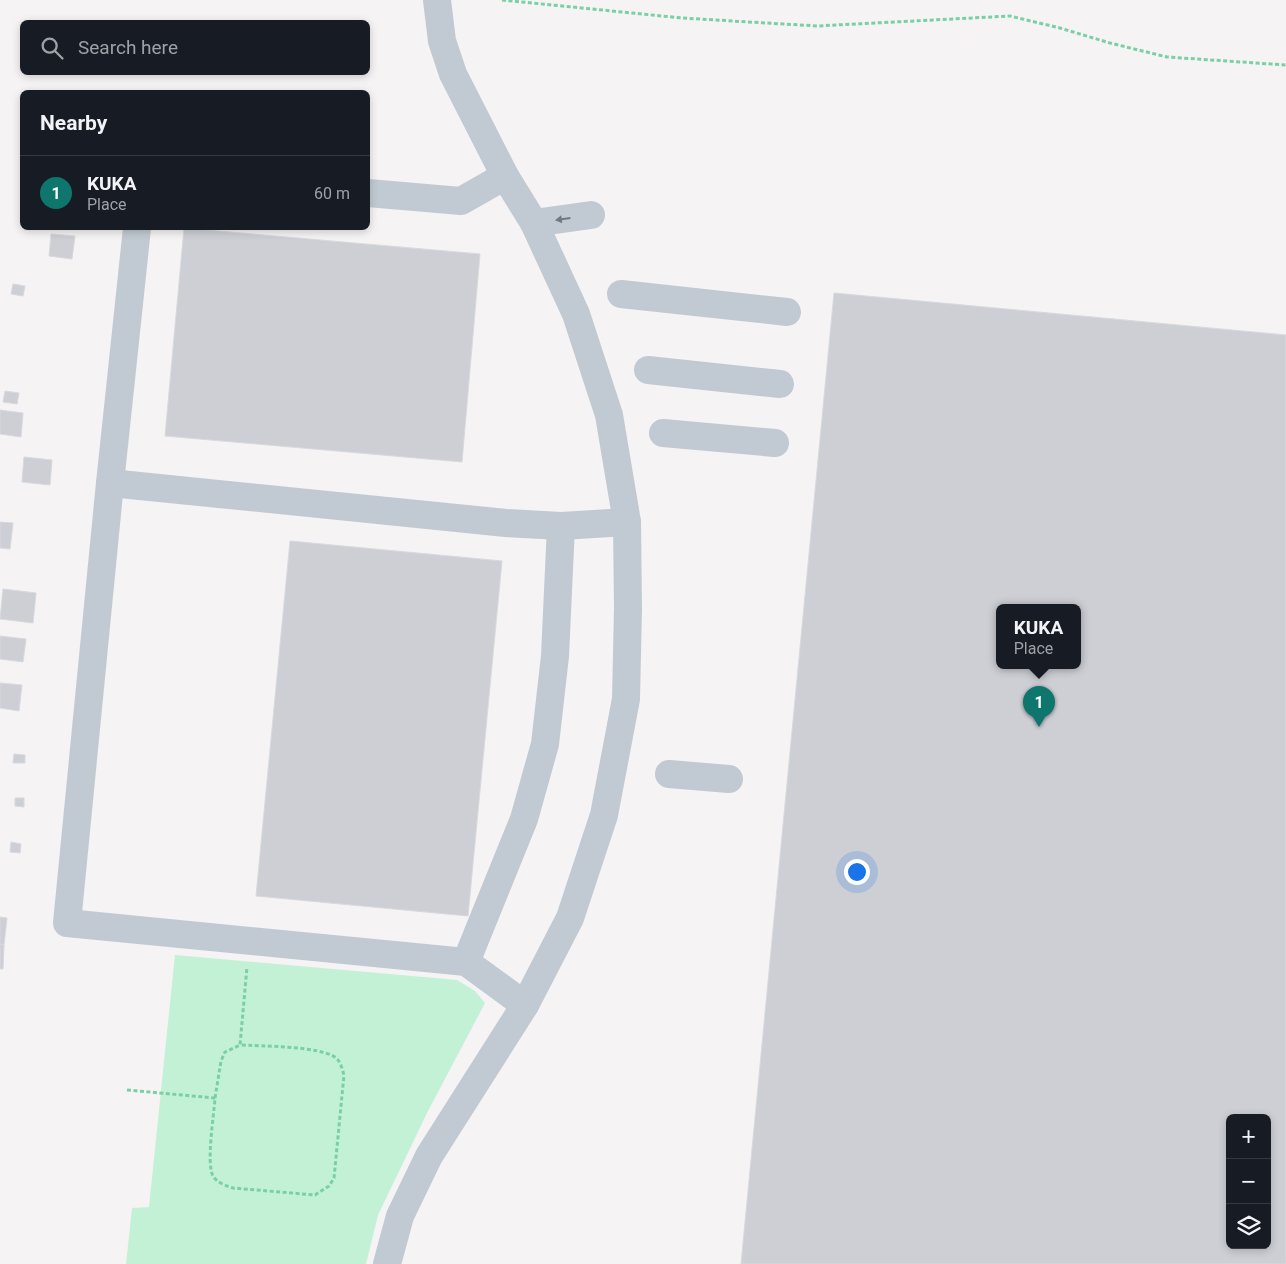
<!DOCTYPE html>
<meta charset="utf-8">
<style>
body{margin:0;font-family:Roboto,sans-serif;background:#20242c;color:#f1f3f6}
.controls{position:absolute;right:15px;bottom:15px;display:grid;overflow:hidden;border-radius:8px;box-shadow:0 2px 8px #0003}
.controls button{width:45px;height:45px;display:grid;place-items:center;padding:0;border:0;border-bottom:1px solid #363941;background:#171b24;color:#f1f3f6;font:25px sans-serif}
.you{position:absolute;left:856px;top:871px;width:18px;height:18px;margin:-12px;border:4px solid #fff;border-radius:50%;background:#1a73e8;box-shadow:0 0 0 8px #1a73e833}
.badge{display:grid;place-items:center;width:32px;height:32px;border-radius:50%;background:#0f766e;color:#fff;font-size:16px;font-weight:700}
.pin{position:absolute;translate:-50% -41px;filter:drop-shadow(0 1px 2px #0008)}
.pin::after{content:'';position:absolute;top:26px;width:18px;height:15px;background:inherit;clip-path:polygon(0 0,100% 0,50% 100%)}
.popup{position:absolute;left:996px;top:604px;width:85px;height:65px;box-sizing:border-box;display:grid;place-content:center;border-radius:8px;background:#171b24;filter:drop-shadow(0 1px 4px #0005);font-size:16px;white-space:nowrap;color:#9ea1a6}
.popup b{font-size:19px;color:#f1f3f6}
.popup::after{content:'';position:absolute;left:50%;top:100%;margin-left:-10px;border:10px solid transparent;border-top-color:#171b24}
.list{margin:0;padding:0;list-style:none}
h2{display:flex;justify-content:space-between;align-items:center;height:65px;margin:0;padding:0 20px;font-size:21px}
h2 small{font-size:16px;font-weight:400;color:#9ea1a6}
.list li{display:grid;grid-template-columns:32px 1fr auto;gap:15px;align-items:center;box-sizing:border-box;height:75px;padding:0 20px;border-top:1px solid #363941}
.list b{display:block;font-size:19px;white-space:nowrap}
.list p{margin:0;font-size:16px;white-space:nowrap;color:#9ea1a6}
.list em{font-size:16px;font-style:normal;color:#9ea1a6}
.icon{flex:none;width:28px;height:28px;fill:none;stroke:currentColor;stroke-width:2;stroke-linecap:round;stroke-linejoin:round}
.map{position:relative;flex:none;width:1286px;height:1264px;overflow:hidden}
.search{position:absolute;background:#171b24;box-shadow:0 2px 8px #0003;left:20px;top:20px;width:350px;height:55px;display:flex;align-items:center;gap:12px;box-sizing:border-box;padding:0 18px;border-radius:8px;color:#9ea1a6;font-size:19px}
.panel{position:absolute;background:#171b24;box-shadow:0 2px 8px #0003;left:20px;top:90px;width:350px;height:140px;border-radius:8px}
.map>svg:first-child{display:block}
.green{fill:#c3f1d5}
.building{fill:#cdcfd5;stroke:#d7d9de;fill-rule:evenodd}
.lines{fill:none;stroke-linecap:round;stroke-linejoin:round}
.path{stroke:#7ad0a6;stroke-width:3;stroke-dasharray:4 2.5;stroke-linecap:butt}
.minor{stroke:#c1cad2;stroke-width:28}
.oneway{fill:#6e7983}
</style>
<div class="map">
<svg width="1286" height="1264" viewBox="0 0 1286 1264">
<rect width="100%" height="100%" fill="#f5f3f3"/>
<polygon class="green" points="175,955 457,980 475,991 485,1003 427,1113 378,1215 366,1264 126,1264 132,1208 149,1207"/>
<g class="building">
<polygon points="184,228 480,254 462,462 165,436"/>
<polygon points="51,234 75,236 72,259 49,256"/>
<polygon points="13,284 25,286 23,296 11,294"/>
<path d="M834 293 1286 335V1264H741ZM1000 608H1078V666H1000ZM1230 1118H1267V1245H1230Z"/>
<polygon points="5,391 19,393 17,404 3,402"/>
<polygon points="0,410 23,413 21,437 0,434"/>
<polygon points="24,457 52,460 50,485 22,482"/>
<polygon points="0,522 13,523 10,549 0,548"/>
<polygon points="290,541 502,561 468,916 256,896"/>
<polygon points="3,589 36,593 33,623 0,619"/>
<polygon points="0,636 26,639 23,662 0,659"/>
<polygon points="0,683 22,685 19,711 0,708"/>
<polygon points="14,754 25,755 25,763 13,763"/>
<polygon points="15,798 24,798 24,807 15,806"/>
<polygon points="11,842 21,844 20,853 10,852"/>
<polygon points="0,917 7,918 4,945 0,944"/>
<polygon points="0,944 4,945 3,969 0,969"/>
</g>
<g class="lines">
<g class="path">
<polyline points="502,0 682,18 817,26 1010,16 1060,28 1110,43 1167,57 1286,65"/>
<path d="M127 1090 215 1098C214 1115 206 1163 213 1176 217 1183 227 1186 233 1188L315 1195 329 1186 334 1178 344 1075C342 1069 341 1062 336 1058 322 1046 260 1046 240 1045L247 967"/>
<polyline points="215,1098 221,1061 225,1052 240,1045"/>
</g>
<g class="minor">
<polyline points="368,193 461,201 505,176"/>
<polyline points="534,223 591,215"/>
<polyline points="137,228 110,483 67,923 466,962 525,1005"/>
<polyline points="621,294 787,312"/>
<polyline points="648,370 780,384"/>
<polyline points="663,433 775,443"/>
<polyline points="110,483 506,523 561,526 627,522"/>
<polyline points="669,774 729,779"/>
<polyline points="466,962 524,819 545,744 555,656 561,526"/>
<polyline points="387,1264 400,1216 429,1156 525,1005 570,918 604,815 626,699 628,609 627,522 609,415 576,314 534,223 505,176 453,74 442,41 437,0"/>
</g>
</g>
<defs><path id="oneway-solid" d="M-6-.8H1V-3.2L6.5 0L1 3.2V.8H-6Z" transform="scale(1.25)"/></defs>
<use class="oneway" href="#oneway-solid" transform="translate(563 219) rotate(172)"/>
</svg>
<div class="controls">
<button>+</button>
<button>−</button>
<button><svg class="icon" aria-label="layers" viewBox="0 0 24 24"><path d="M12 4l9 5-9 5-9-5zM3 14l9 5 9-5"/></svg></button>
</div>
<div class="you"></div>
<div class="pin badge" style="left:1039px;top:727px">1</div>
<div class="popup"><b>KUKA</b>Place</div>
<div class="search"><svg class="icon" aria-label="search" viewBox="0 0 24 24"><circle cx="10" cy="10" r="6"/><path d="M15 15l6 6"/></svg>Search here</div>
<section class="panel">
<h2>Nearby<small></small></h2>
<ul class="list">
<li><span class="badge">1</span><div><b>KUKA</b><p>Place</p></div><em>60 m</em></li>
</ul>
</section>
</div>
